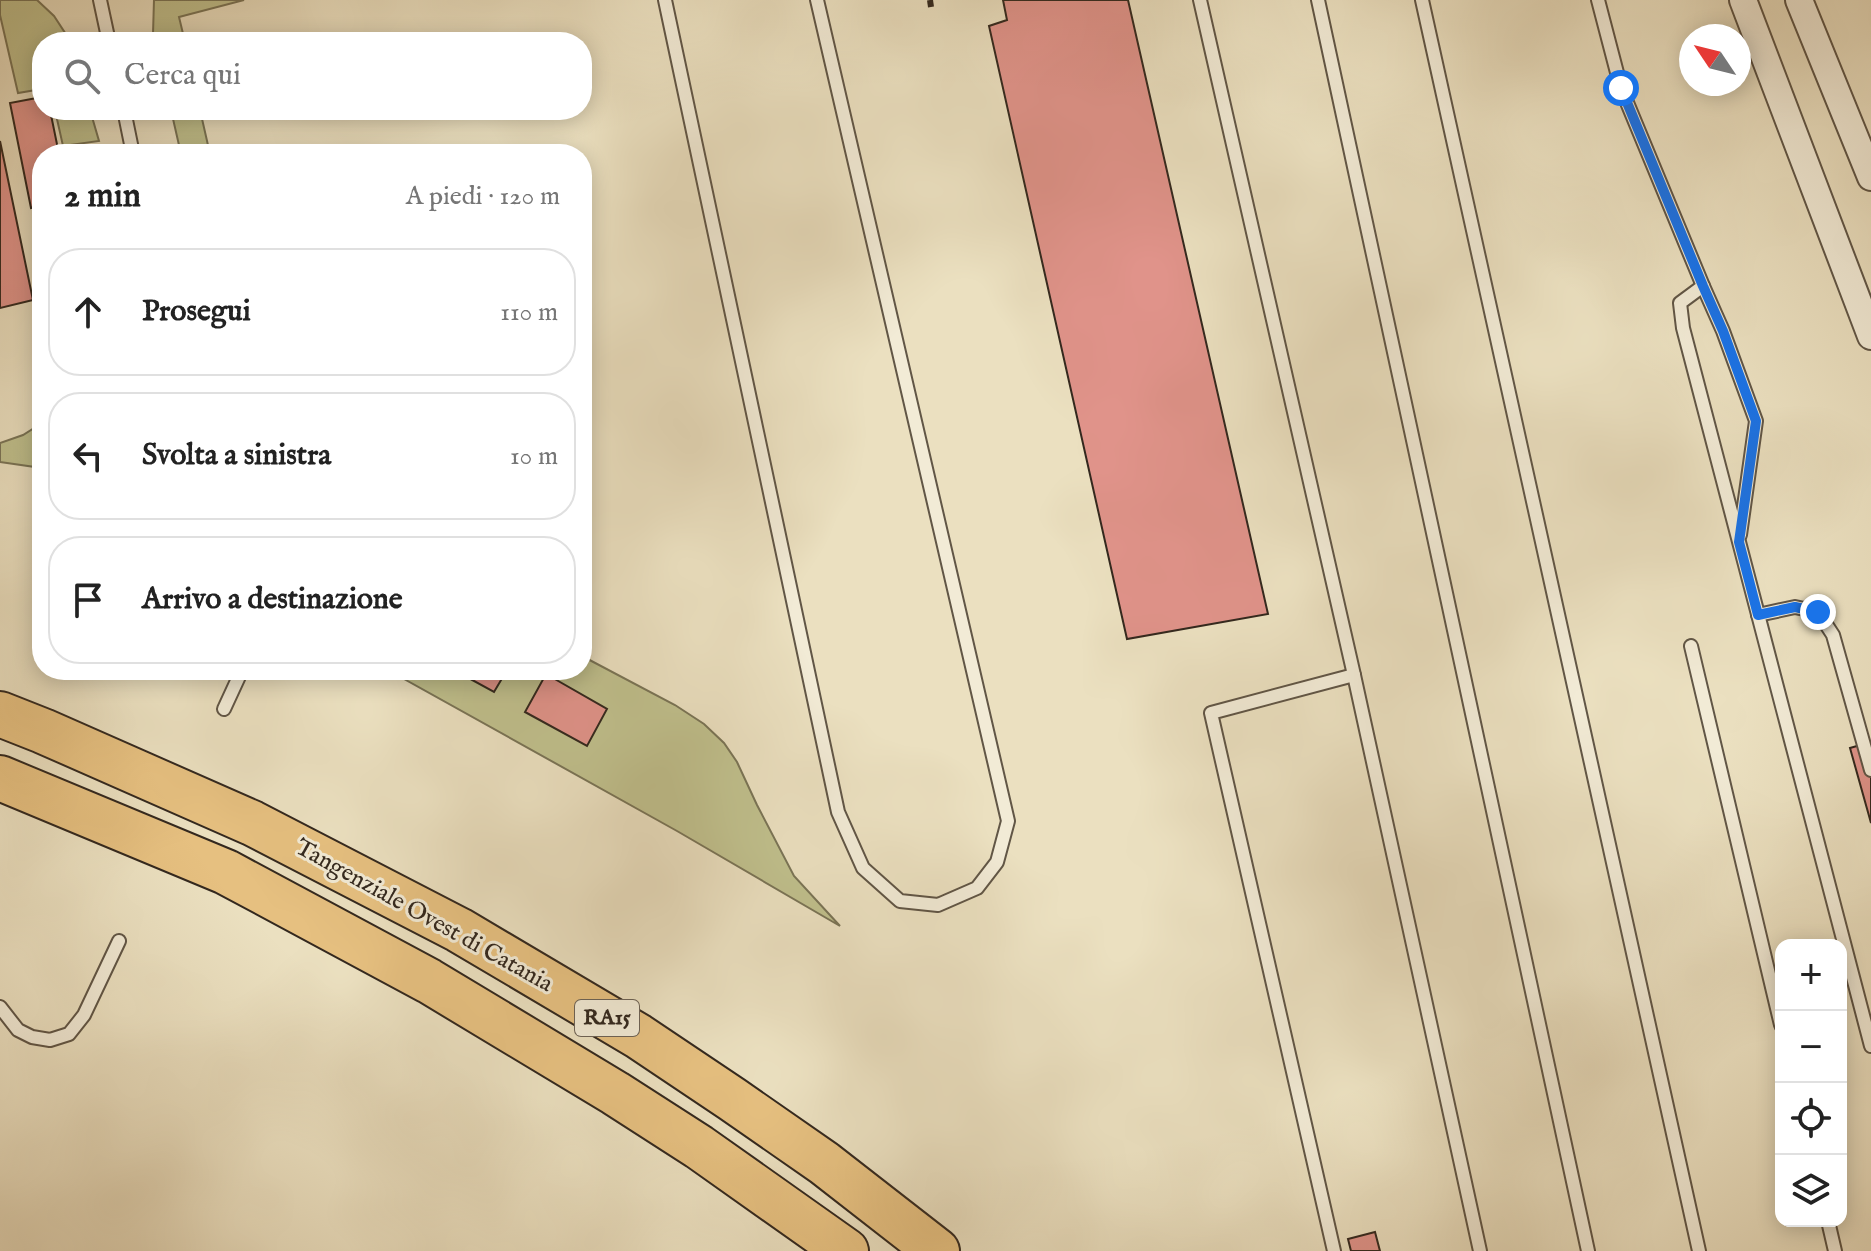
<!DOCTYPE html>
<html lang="it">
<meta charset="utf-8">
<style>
body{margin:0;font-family:"IM FELL English",serif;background:#f2f2f2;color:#222}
.controls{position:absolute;right:24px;bottom:24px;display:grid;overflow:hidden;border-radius:16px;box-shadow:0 4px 20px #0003}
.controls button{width:72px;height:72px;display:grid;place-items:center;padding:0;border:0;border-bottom:2px solid #e0e0e0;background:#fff;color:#222;font:40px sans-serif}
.compass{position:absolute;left:1679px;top:24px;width:72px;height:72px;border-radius:50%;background:#fff;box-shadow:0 4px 20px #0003;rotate:305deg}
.stop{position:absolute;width:24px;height:24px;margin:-18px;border:6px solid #1a73e8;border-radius:50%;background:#fff}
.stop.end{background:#1a73e8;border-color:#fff;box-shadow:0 2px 8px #0008}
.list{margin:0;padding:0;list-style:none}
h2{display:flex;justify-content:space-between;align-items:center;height:104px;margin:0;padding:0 32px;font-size:34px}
h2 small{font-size:26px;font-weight:400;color:#767676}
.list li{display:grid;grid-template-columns:52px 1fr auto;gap:24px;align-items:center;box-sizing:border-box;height:128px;margin:0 16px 16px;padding:0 16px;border:2px solid #e0e0e0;border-radius:32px}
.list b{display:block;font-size:30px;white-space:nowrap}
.list em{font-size:26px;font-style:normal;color:#767676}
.icon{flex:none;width:44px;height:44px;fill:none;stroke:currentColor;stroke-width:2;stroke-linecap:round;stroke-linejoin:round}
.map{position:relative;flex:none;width:1871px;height:1251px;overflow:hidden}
.search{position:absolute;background:#fff;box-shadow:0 4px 20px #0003;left:32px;top:32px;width:560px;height:88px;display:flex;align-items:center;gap:20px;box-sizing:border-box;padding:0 28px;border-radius:32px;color:#767676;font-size:30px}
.panel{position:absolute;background:#fff;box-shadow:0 4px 20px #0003;left:32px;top:144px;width:560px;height:536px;border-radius:32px}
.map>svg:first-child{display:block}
.green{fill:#c0c08d;stroke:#7a7456;stroke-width:2}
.building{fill:#e0938a;stroke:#33281e;stroke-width:2}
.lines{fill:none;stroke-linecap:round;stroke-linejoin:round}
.service-casing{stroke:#615646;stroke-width:16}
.minor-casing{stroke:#615646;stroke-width:30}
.motorway-casing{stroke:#33281e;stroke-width:48}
.service{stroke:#f2ebd6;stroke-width:12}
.minor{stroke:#f2ebd6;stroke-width:26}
.motorway{stroke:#e6c080;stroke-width:44}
.rail{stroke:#33281e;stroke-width:6;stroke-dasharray:14 14;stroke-linecap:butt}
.route{stroke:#1a73e8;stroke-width:10}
.labels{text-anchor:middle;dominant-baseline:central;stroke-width:6;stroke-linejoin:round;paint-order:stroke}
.shield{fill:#f2ebd6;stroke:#6c6255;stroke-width:2}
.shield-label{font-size:22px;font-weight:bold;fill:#33281e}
.street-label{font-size:24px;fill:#33281e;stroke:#f2ebd6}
</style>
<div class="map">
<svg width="1871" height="1251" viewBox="0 0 1871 1251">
<rect width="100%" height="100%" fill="#ebe0c0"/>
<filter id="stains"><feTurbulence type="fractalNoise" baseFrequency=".0025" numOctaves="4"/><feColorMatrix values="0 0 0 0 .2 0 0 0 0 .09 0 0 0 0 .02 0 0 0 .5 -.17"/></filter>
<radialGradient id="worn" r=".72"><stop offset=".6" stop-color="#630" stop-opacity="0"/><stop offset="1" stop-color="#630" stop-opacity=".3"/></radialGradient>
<g class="green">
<polygon points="0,0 37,0 54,16 71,42 42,42 42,89 18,93 0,15"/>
<polygon points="154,0 244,0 179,17 185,42 155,42 153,34"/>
<polygon points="55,110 90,110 99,141 63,146"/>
<polygon points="171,110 200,110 210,154 181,154"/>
<polygon points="42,423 42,468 0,462 0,443 23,435"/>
<polygon points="582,656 675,705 704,724 724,743 737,762 757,805 794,876 840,926 677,831 388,670 582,670"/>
</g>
<g class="building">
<polygon points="1003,0 1128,0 1268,614 1127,639 989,26 1007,20"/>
<polygon points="42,97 42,110 50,110 59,154 42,154 42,206 31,208 10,103"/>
<polygon points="0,141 33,300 0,308"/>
<polygon points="454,670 507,670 494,692"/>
<polygon points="546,674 607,709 587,746 525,712"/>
<polygon points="1871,742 1871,823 1850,748"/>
<polygon points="1375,1232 1380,1251 1351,1251 1348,1239"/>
</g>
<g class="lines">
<defs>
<g id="service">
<polyline points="100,0 109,42"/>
<polyline points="665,0 838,812 863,868 900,901 938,905 977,888 997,862 1008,821 817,0"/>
<polyline points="1200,0 1354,675 1480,1251"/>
<polyline points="1318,0 1588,1251"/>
<polyline points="1422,0 1699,1251"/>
<polyline points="1598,0 1621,88 1703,286 1723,331 1756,421 1740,535"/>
<polyline points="124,110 133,154"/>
<polyline points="1703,286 1680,303 1683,328 1871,1046"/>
<polyline points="1758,615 1795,607 1818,612 1833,635 1871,770"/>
<polyline points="1691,646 1781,1025"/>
<polyline points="224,709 242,670"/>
<polyline points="0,1007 18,1030 32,1037 50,1040 69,1034 84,1015 119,941"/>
<polyline points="1828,1221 1835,1251"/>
<polyline points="1334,1251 1211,713 1354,675"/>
</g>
<g id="minor">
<polyline points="1743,0 1871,336"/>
<polyline points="1799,0 1871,177"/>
</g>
<g id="motorway">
<polyline points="0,714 43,731 252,823 459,930 638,1036 732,1099 824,1163 937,1251"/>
<polyline points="0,778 226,872 429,981 615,1093 699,1147 846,1251"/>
</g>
</defs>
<use href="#service" class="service-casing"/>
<use href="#minor" class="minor-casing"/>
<use href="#motorway" class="motorway-casing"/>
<use href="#service" class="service"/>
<use href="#minor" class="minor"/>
<use href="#motorway" class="motorway"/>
<polyline class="rail" points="930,0 931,7"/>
</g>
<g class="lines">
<polyline class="route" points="1621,88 1703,286 1723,331 1756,421 1739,542 1758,615 1795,607 1818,612"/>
</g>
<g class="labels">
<rect class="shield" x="575" y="1000" width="64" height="36" rx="6"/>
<g class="shield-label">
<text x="607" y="1018">RA15</text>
</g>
<g class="street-label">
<text transform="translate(424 916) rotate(29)">Tangenziale Ovest di Catania</text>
</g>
</g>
<rect width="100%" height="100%" filter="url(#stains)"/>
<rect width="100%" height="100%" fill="url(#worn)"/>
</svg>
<div class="controls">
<button>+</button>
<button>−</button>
<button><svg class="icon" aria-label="locate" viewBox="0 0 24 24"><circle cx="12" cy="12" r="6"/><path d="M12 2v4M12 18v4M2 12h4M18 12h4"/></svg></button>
<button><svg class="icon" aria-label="layers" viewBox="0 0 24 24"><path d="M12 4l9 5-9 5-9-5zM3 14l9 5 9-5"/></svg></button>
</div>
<svg class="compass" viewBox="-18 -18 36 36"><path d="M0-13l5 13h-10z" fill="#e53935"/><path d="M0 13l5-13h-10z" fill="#767676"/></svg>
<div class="stop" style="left:1621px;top:88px"></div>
<div class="stop end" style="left:1818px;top:612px"></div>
<div class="search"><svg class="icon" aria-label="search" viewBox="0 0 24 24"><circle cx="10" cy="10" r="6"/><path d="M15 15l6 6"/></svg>Cerca qui</div>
<section class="panel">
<h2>2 min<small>A piedi · 120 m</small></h2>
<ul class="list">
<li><svg class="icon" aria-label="ahead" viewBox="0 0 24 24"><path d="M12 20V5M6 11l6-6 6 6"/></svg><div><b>Prosegui</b></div><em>110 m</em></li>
<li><svg class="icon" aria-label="left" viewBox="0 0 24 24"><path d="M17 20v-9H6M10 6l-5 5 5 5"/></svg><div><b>Svolta a sinistra</b></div><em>10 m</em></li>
<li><svg class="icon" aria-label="arrive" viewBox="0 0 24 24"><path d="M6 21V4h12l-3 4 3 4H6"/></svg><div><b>Arrivo a destinazione</b></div></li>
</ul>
</section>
</div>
